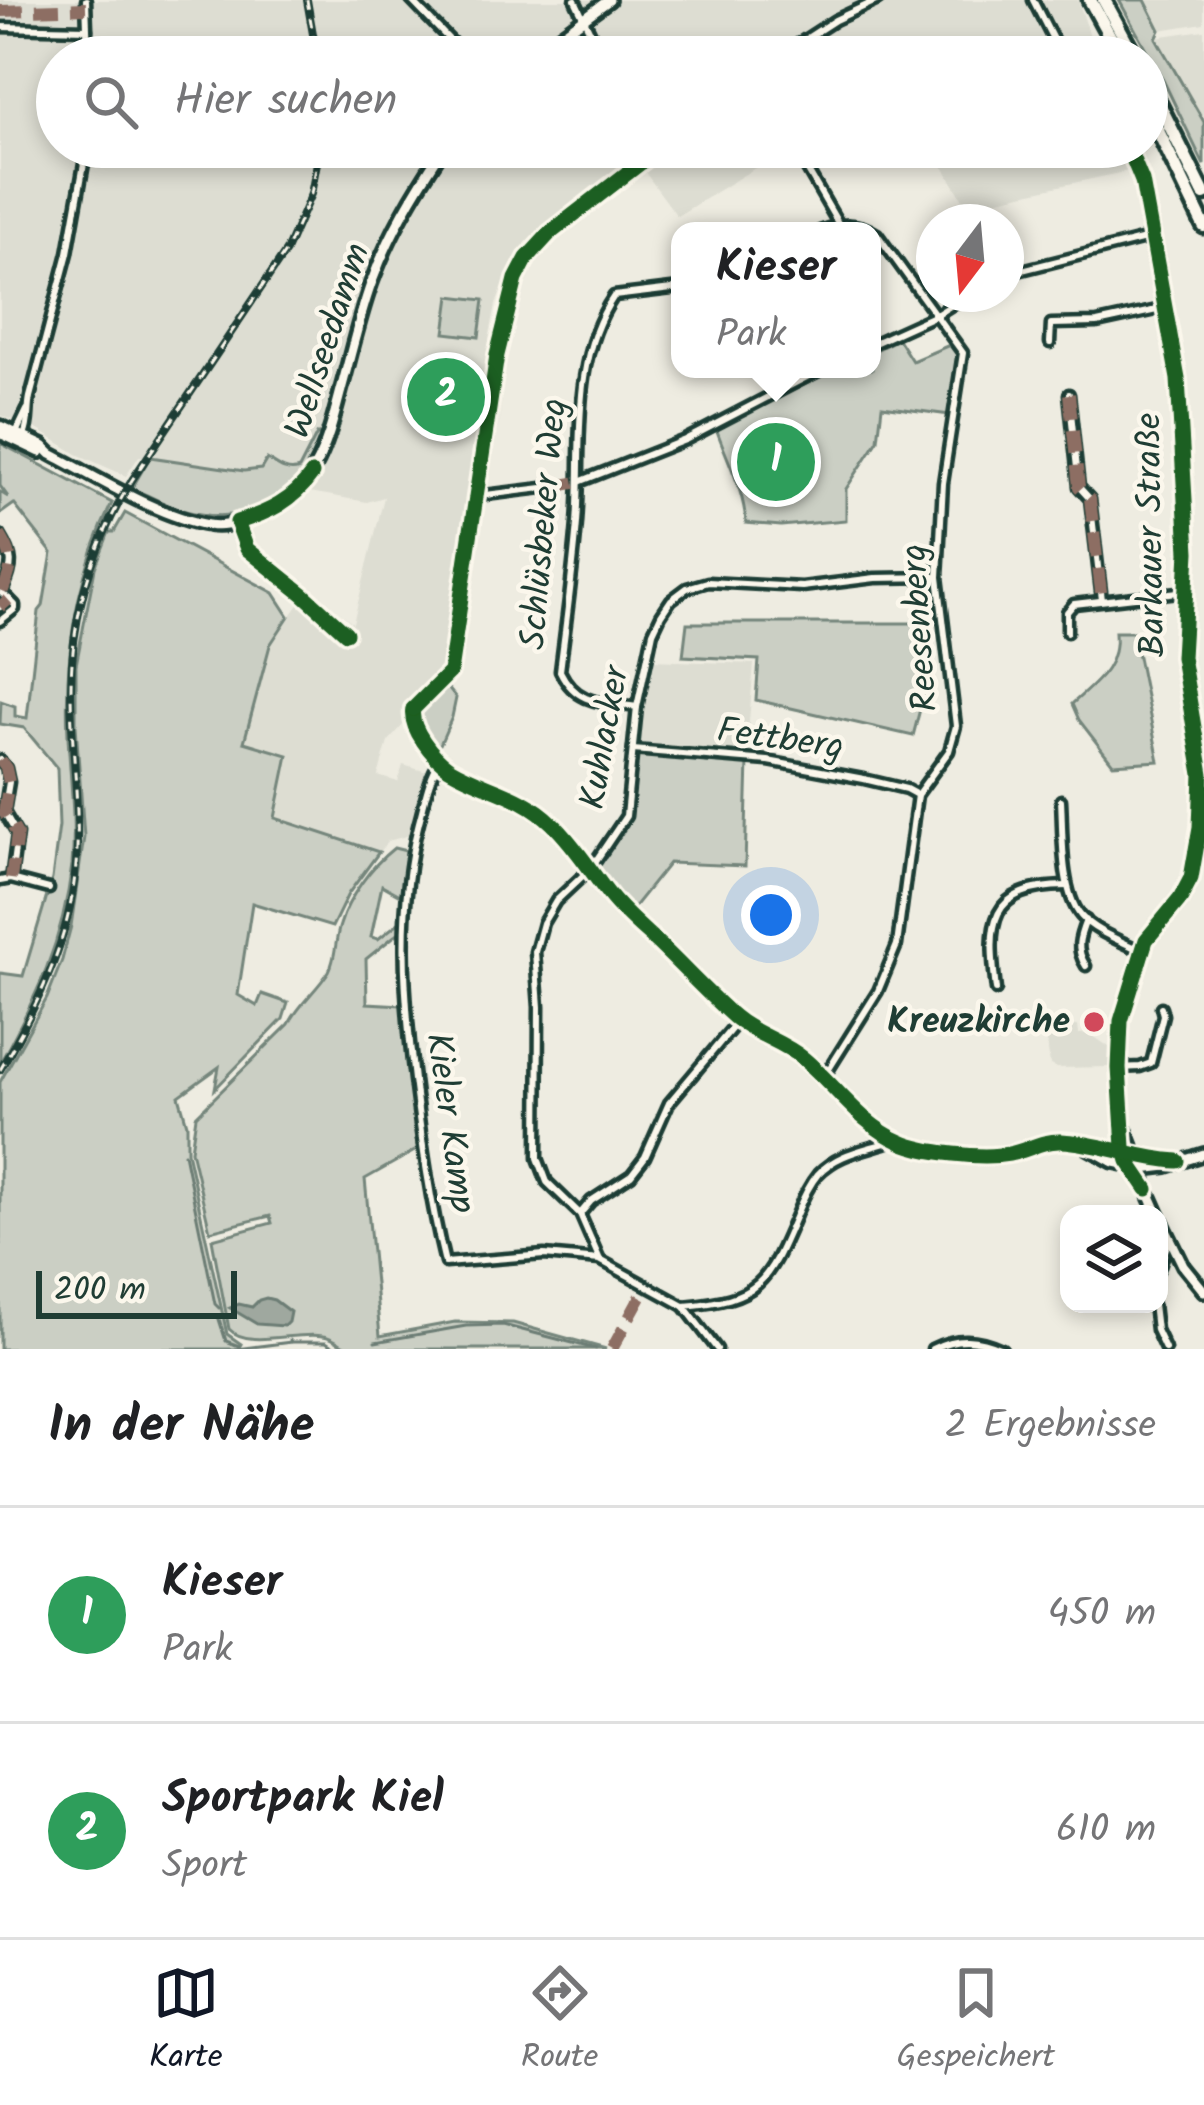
<!DOCTYPE html>
<html lang="de">
<meta charset="utf-8">
<style>
body{margin:0;font-family:Kalam,sans-serif;background:#f6f6f6;color:#202124}
.controls{position:absolute;right:36px;bottom:36px;display:grid;overflow:hidden;border-radius:24px;box-shadow:0 6px 18px #0003}
.controls button{width:108px;height:108px;display:grid;place-items:center;padding:0;border:0;border-bottom:3px solid #e0e0e0;background:#fff;color:#202124;font:60px sans-serif}
.compass{position:absolute;left:916px;top:204px;width:108px;height:108px;border-radius:50%;background:#fff;box-shadow:0 6px 18px #0003;rotate:196deg}
.scale{position:absolute;left:36px;bottom:30px;width:201px;box-sizing:border-box;padding-left:12px;border:6px solid #1f3d34;border-top:0;font-size:33px;line-height:42px;white-space:nowrap;color:#1f3d34;-webkit-text-stroke:9px #fbf7ec;paint-order:stroke}
.you{position:absolute;left:771px;top:915px;width:42px;height:42px;margin:-30px;border:9px solid #fff;border-radius:50%;background:#1a73e8;box-shadow:0 0 0 18px #1a73e833}
.badge{display:grid;place-items:center;width:78px;height:78px;border-radius:50%;background:#111827;color:#fff;font-size:39px;font-weight:700}
.pin{position:absolute;translate:-50% -50%;border:6px solid #fff;box-shadow:0 3px 12px #0006}
.popup{position:absolute;left:671px;top:222px;width:210px;height:156px;box-sizing:border-box;display:grid;place-content:center;border-radius:24px;background:#fff;filter:drop-shadow(0 3px 9px #0005);font-size:39px;white-space:nowrap;color:#757577}
.popup b{font-size:45px;color:#202124}
.popup::after{content:'';position:absolute;left:50%;top:100%;margin-left:-24px;border:24px solid transparent;border-top-color:#fff}
.list{margin:0;padding:0;list-style:none}
h2{display:flex;justify-content:space-between;align-items:center;height:156px;margin:0;padding:0 48px;font-size:51px}
h2 small{font-size:39px;font-weight:400;color:#757577}
.list li{display:grid;grid-template-columns:78px 1fr auto;gap:36px;align-items:center;box-sizing:border-box;height:216px;padding:0 48px;border-top:3px solid #e0e0e0}
.list b{display:block;font-size:45px;white-space:nowrap}
.list p{margin:0;font-size:39px;white-space:nowrap;color:#757577}
.list em{font-size:39px;font-style:normal;color:#757577}
.icon{flex:none;width:66px;height:66px;fill:none;stroke:currentColor;stroke-width:2;stroke-linecap:round;stroke-linejoin:round}
.map{position:relative;flex:none;width:1204px;height:1349px;overflow:hidden}
.search{position:absolute;background:#fff;box-shadow:0 6px 18px #0003;left:36px;right:36px;top:36px;height:132px;display:flex;align-items:center;gap:30px;box-sizing:border-box;padding:0 42px;border-radius:66px;color:#757577;font-size:45px}
.sheet{height:588px;background:#fff}
nav{display:flex;justify-content:space-around;align-items:center;box-sizing:border-box;height:168px;border-top:3px solid #e0e0e0;background:#fff;font-size:33px;color:#757577}
nav a{display:grid;justify-items:center;gap:6px}
nav .on{color:#111827}
.map>svg:first-child{display:block}
.built{fill:#ddddd2}
.green{fill:#cbcfc4;stroke:#75867c;stroke-width:3}
.water{fill:#9fa89f;stroke:#6c7d74;stroke-width:3}
.lines{fill:none;stroke-linecap:round;stroke-linejoin:round}
.stream{stroke:#6c7d74;stroke-width:3}
.minor-casing{stroke:#1f3d34;stroke-width:15}
.tertiary-casing{stroke:#1f3d34;stroke-width:18}
.secondary-casing{stroke:#1f3d34;stroke-width:18}
.trunk-casing{stroke:#1f3d34;stroke-width:21}
.minor{stroke:#fbf7ec;stroke-width:6}
.tertiary{stroke:#fbf7ec;stroke-width:9}
.secondary{stroke:#fbf7ec;stroke-width:9}
.trunk{stroke:#fbf7ec;stroke-width:12}
.rail-casing{stroke:#1f3d34;stroke-width:8}
.rail{stroke:#fbf7ec;stroke-width:3;stroke-dasharray:9;stroke-linecap:butt}
.quiet{stroke:#8d6e63;stroke-width:12;stroke-dasharray:24 12;stroke-linecap:butt}
.cycleway-casing{stroke:#fbf7ec;stroke-width:22}
.cycleway{stroke:#1b5e20;stroke-width:15}
.poi-dot{fill:#d1495b;stroke:#fbf7ec;stroke-width:4.5}
.labels{text-anchor:middle;dominant-baseline:central;stroke-width:9;stroke-linejoin:round;paint-order:stroke}
.street-label{font-size:36px;fill:#1f3d34;stroke:#fbf7ec}
.poi-label{font-size:36px;font-weight:bold;fill:#1f3d34;stroke:#fbf7ec;text-anchor:end}
</style>
<div class="map">
<svg width="1204" height="1349" viewBox="0 0 1204 1349">
<rect width="100%" height="100%" fill="#eeece1"/>
<filter id="ink" filterUnits="userSpaceOnUse"><feTurbulence type="fractalNoise" baseFrequency=".00833" numOctaves="2"/><feDisplacementMap in="SourceGraphic" scale="24" xChannelSelector="R" yChannelSelector="G"/><feConvolveMatrix kernelMatrix="1 2 1 2 8 2 1 2 1" color-interpolation-filters="sRGB"/></filter>
<g filter="url(#ink)">
<g class="built">
<polygon points="0,0 1078,0 1097,57 57,57 57,147 789,147 677,216 636,160 549,224 514,259 496,304 489,340 454,607 441,669 435,681 403,711 403,725 388,742 378,776 398,782 403,765 427,772 410,835 388,841 379,852 275,818 243,742 270,645 310,589 353,623 384,497 367,502 310,492 301,479 261,469 244,471 139,456 126,476 77,454 37,429 0,415"/>
<polygon points="1145,0 1204,0 1204,23 1160,30"/>
<polygon points="1204,30 1204,122 1155,37"/>
<polygon points="931,147 1119,147 1133,170 967,206"/>
<polygon points="653,660 754,664 746,756 638,748 642,710"/>
<polygon points="1078,1026 1079,1034 1089,1033 1109,1047 1110,1067 1057,1068 1050,1065 1045,1027"/>
</g>
<g class="green">
<polygon points="1119,0 1145,0 1160,30 1156,38 1204,122 1204,165 1164,82"/>
<polygon points="450,296 484,300 479,337 445,333"/>
<path d="M898 339 912 361 952 344 957 355 950 415 882 406 878 440 846 489V520L781 526 746 523C744 490 727 460 716 428L837 369H872V352Z"/>
<path d="M317 434 324 437C301 492 256 526 194 513 172 509 152 497 132 488L150 457 244 471 261 469 267 459C277 465 287 474 299 469Z"/>
<path d="M0 443 112 503C76 577 64 655 68 736 70 779 76 822 72 865 63 943 37 996 0 1063V973L23 976 52 879 59 826 57 768 24 728 0 724 1 701 15 706V716L27 718 39 611 43 606 52 553 14 504 0 514V492L8 497 0 486Z"/>
<polygon points="125,513 274,593 289,616 270,645 244,742 288,755 275,818 379,852 348,894 332,927 252,903 238,995 257,1006 262,994 288,1003 283,1019 215,1089 219,1067 179,1096 187,1124 187,1151 227,1334 241,1344 238,1349 0,1349 0,1082 47,998 62,960 71,926 84,837 76,725 76,665 95,568 109,532 114,532"/>
<polygon points="687,623 917,623 924,694 913,736 756,700 759,660 683,656"/>
<path d="M1115 632H1133L1159 761 1113 764 1079 720 1072 704C1096 682 1119 667 1115 632Z"/>
<path d="M447 687 456 698 452 717 438 749C412 717 413 712 447 687Z"/>
<polygon points="636,754 748,761 745,866 669,863 633,908 596,868 629,817"/>
<path d="M394 848 406 851 402 896 382 885 371 937 378 939 401 921 402 930 366 959 367 1003 402 1005 420 1148 365 1179 380 1336 455 1322 513 1323 606 1349H349C340 1344 333 1337 323 1336 295 1331 248 1349 229 1329L212 1239 272 1223 270 1216 210 1231 191 1150 196 1116 289 1024C299 1004 317 990 329 971 336 958 335 940 340 925 348 898 371 866 394 848Z"/>
</g>
<polygon class="water" points="266,1298 274,1300 290,1312 288,1322 284,1326 257,1324 230,1308 239,1304 252,1307 259,1300"/>
<g class="lines">
<g class="stream">
<polyline points="184,1153 215,1304 219,1308"/>
<polyline points="218,1316 226,1341 239,1346"/>
<polyline points="290,1340 291,1342 326,1342 337,1349"/>
<polyline points="375,1342 466,1326 503,1325 596,1349"/>
<polyline points="236,1349 291,1342"/>
<polyline points="358,1349 361,1347"/>
</g>
<defs>
<g id="minor">
<polyline points="86,0 88,57"/>
<polyline points="411,0 466,57"/>
<polyline points="575,0 602,57"/>
<polyline points="1033,0 1062,57"/>
<polyline points="0,27 87,29"/>
<polyline points="778,57 835,20 878,0"/>
<path d="M661 147 550 233 527 258 516 279 497 355 450 672 413 709C410 730 433 756 450 768L516 797 552 822 621 908 738 1021 782 1042 800 1056 824 1077 846 1102 895 1140 912 1146 974 1154H1011L1056 1140 1085 1143 1126 1154 1119 1068 1121 1021 1146 940 1180 899 1191 878 1200 827 1202 774 1182 657 1188 552 1178 379 1142 181 1128 147"/>
<polyline points="804,164 838,223"/>
<path d="M820 231C841 223 858 221 877 234L963 353 943 483 938 577 956 726 949 751 917 795 897 945 878 991 824 1077"/>
<polyline points="1006,274 1153,237"/>
<polyline points="1050,343 1051,324 1097,323 1166,308"/>
<polyline points="872,344 936,315 969,294"/>
<polyline points="1069,394 1079,487 1090,499 1102,600"/>
<polyline points="16,433 27,410"/>
<path d="M24 436C30 422 27 411 30 397L68 253 87 147"/>
<polyline points="579,482 685,440 822,369"/>
<polyline points="477,496 551,487"/>
<polyline points="237,522 247,549 303,594 346,633"/>
<path d="M0 535C16 561 12 566 2 593L9 599 0 607"/>
<polyline points="0,621 15,609 15,605 9,599"/>
<polyline points="1067,632 1067,612 1074,604 1187,591"/>
<path d="M637 707C603 702 577 706 560 671 566 622 573 573 577 523 583 448 569 362 614 296L680 288"/>
<polyline points="633,750 768,761 864,779 906,789 917,795"/>
<polyline points="0,760 6,768 9,782 4,812 17,834 11,879"/>
<path d="M440 761C428 779 425 801 419 822 397 907 404 994 414 1080 422 1142 430 1202 445 1263L544 1255 600 1260 684 1306 717 1349"/>
<path d="M1061 800C1063 831 1060 891 1081 916 1095 932 1122 941 1141 951"/>
<polyline points="0,881 11,879 49,889"/>
<path d="M1086 966C1075 949 1079 938 1086 920"/>
<path d="M996 990C988 923 987 887 1067 886"/>
<polyline points="1119,1068 1140,1067 1151,1063 1163,1015 1161,1007"/>
<polyline points="1124,1122 1142,1169"/>
<polyline points="1078,1144 1112,1163 1131,1167"/>
<polyline points="580,1214 591,1201 631,1175 645,1157 669,1103 738,1021"/>
<polyline points="600,1260 580,1214 547,1182 538,1158 539,1007 535,952 543,923 556,901 591,868 626,816 637,707 653,632 661,615 671,600 687,588 708,582 802,587 875,578 938,577"/>
<polyline points="1159,1269 1169,1239"/>
<polyline points="1153,1304 1156,1330 1165,1349"/>
<path d="M684 1306C761 1299 767 1283 796 1215 802 1200 808 1186 818 1174 839 1152 867 1150 894 1140"/>
<path d="M932 1349C957 1336 977 1338 1002 1349"/>
</g>
<g id="tertiary">
<polyline points="1126,1154 1173,1161"/>
<polyline points="1126,1154 1144,1184"/>
<polyline points="1158,1214 1147,1189 1142,1169 1167,1166 1204,1154"/>
<polyline points="1159,1216 1183,1265 1204,1291"/>
</g>
<g id="secondary">
<polyline points="531,57 609,0"/>
<path d="M0 426 43 446 51 454C98 478 157 516 209 525 223 528 239 522 253 518 314 499 327 444 341 390 351 354 359 318 371 284 389 234 415 191 444 147"/>
<polyline points="0,433 40,452"/>
</g>
<g id="trunk">
<polyline points="1090,0 1121,57"/>
<polyline points="1104,0 1135,57"/>
<polyline points="1147,80 1204,194"/>
<polyline points="1147,108 1204,226"/>
</g>
</defs>
<use href="#minor" class="minor-casing"/>
<use href="#tertiary" class="tertiary-casing"/>
<use href="#secondary" class="secondary-casing"/>
<use href="#trunk" class="trunk-casing"/>
<use href="#minor" class="minor"/>
<use href="#tertiary" class="tertiary"/>
<use href="#secondary" class="secondary"/>
<use href="#trunk" class="trunk"/>
<defs>
<g id="rail">
<polyline points="307,0 317,57"/>
<path d="M0 1070C34 1011 65 952 74 883 83 819 71 755 71 690 71 616 93 544 132 480L286 251 311 194 320 147"/>
</g>
</defs>
<use href="#rail" class="rail-casing"/>
<use href="#rail" class="rail"/>
<g class="quiet">
<polyline points="0,11 86,8"/>
<polyline points="1069,394 1079,487 1090,499 1102,600"/>
<polyline points="551,487 579,482"/>
<path d="M0 535C16 561 12 566 2 593L9 599 0 607"/>
<polyline points="0,760 6,768 9,782 4,812 17,834 11,879"/>
<polyline points="612,1349 646,1287"/>
</g>
<defs>
<g id="cycleway">
<polyline points="1128,147 1142,181 1178,379 1188,552 1182,657 1202,774 1200,827 1191,878 1180,899 1146,940 1121,1021 1119,1068 1124,1147 1128,1161 1147,1189"/>
<path d="M312 474C293 501 268 513 237 522L247 549 303 594 346 633"/>
<path d="M413 709C409 728 433 757 449 768 484 789 522 793 553 824 575 845 591 872 610 896 625 915 644 930 662 947 686 970 709 995 734 1017 755 1035 783 1041 804 1059 836 1086 861 1125 901 1142 926 1153 981 1159 1009 1154 1027 1151 1042 1140 1062 1141 1101 1143 1138 1159 1178 1161"/>
<polyline points="413,709 450,672 497,355 516,279 527,258 550,233 661,147"/>
</g>
</defs>
<use href="#cycleway" class="cycleway-casing"/>
<use href="#cycleway" class="cycleway"/>
</g>
</g>
<circle class="poi-dot" cx="1094" cy="1022" r="12"/>
<g class="labels">
<g class="street-label">
<text transform="translate(329 341) rotate(-72)">Wellseedamm</text>
<text transform="translate(545 524) rotate(-85)">Schlüsbeker Weg</text>
<text transform="translate(1152 535) rotate(-91)">Barkauer Straße</text>
<text transform="translate(921 628) rotate(-94)">Reesenberg</text>
<text transform="translate(606 738) rotate(-80)">Kuhlacker</text>
<text transform="translate(780 740) rotate(8)">Fettberg</text>
<text transform="translate(449 1123) rotate(82)">Kieler Kamp</text>
</g>
<g class="poi-label">
<text x="1070" y="1022">Kreuzkirche</text>
</g>
</g>
</svg>
<div class="controls">
<button><svg class="icon" aria-label="layers" viewBox="0 0 24 24"><path d="M12 4l9 5-9 5-9-5zM3 14l9 5 9-5"/></svg></button>
</div>
<svg class="compass" viewBox="-18 -18 36 36"><path d="M0-13l5 13h-10z" fill="#e53935"/><path d="M0 13l5-13h-10z" fill="#757577"/></svg>
<div class="scale">200 m</div>
<div class="you"></div>
<div class="pin badge" style="left:776px;top:462px;background:#2e9e5b">1</div>
<div class="popup"><b>Kieser</b>Park</div>
<div class="pin badge" style="left:446px;top:397px;background:#2e9e5b">2</div>
<div class="search"><svg class="icon" aria-label="search" viewBox="0 0 24 24"><circle cx="10" cy="10" r="6"/><path d="M15 15l6 6"/></svg>Hier suchen</div>
</div>
<section class="sheet">
<h2>In der Nähe<small>2 Ergebnisse</small></h2>
<ul class="list">
<li><span class="badge" style="background:#2e9e5b">1</span><div><b>Kieser</b><p>Park</p></div><em>450 m</em></li>
<li><span class="badge" style="background:#2e9e5b">2</span><div><b>Sportpark Kiel</b><p>Sport</p></div><em>610 m</em></li>
</ul>
</section>
<nav>
<a class="on"><svg class="icon" aria-label="map" viewBox="0 0 24 24"><path d="M3 6l6-2 6 2 6-2v14l-6 2-6-2-6 2zM9 4v14M15 6v14"/></svg>Karte</a>
<a><svg class="icon" aria-label="directions" viewBox="0 0 24 24"><path d="M12 3l9 9-9 9-9-9zM9 14v-3h6M13 9l2 2-2 2"/></svg>Route</a>
<a><svg class="icon" aria-label="saved" viewBox="0 0 24 24"><path d="M7 4h10v16l-5-4-5 4z"/></svg>Gespeichert</a>
</nav>
